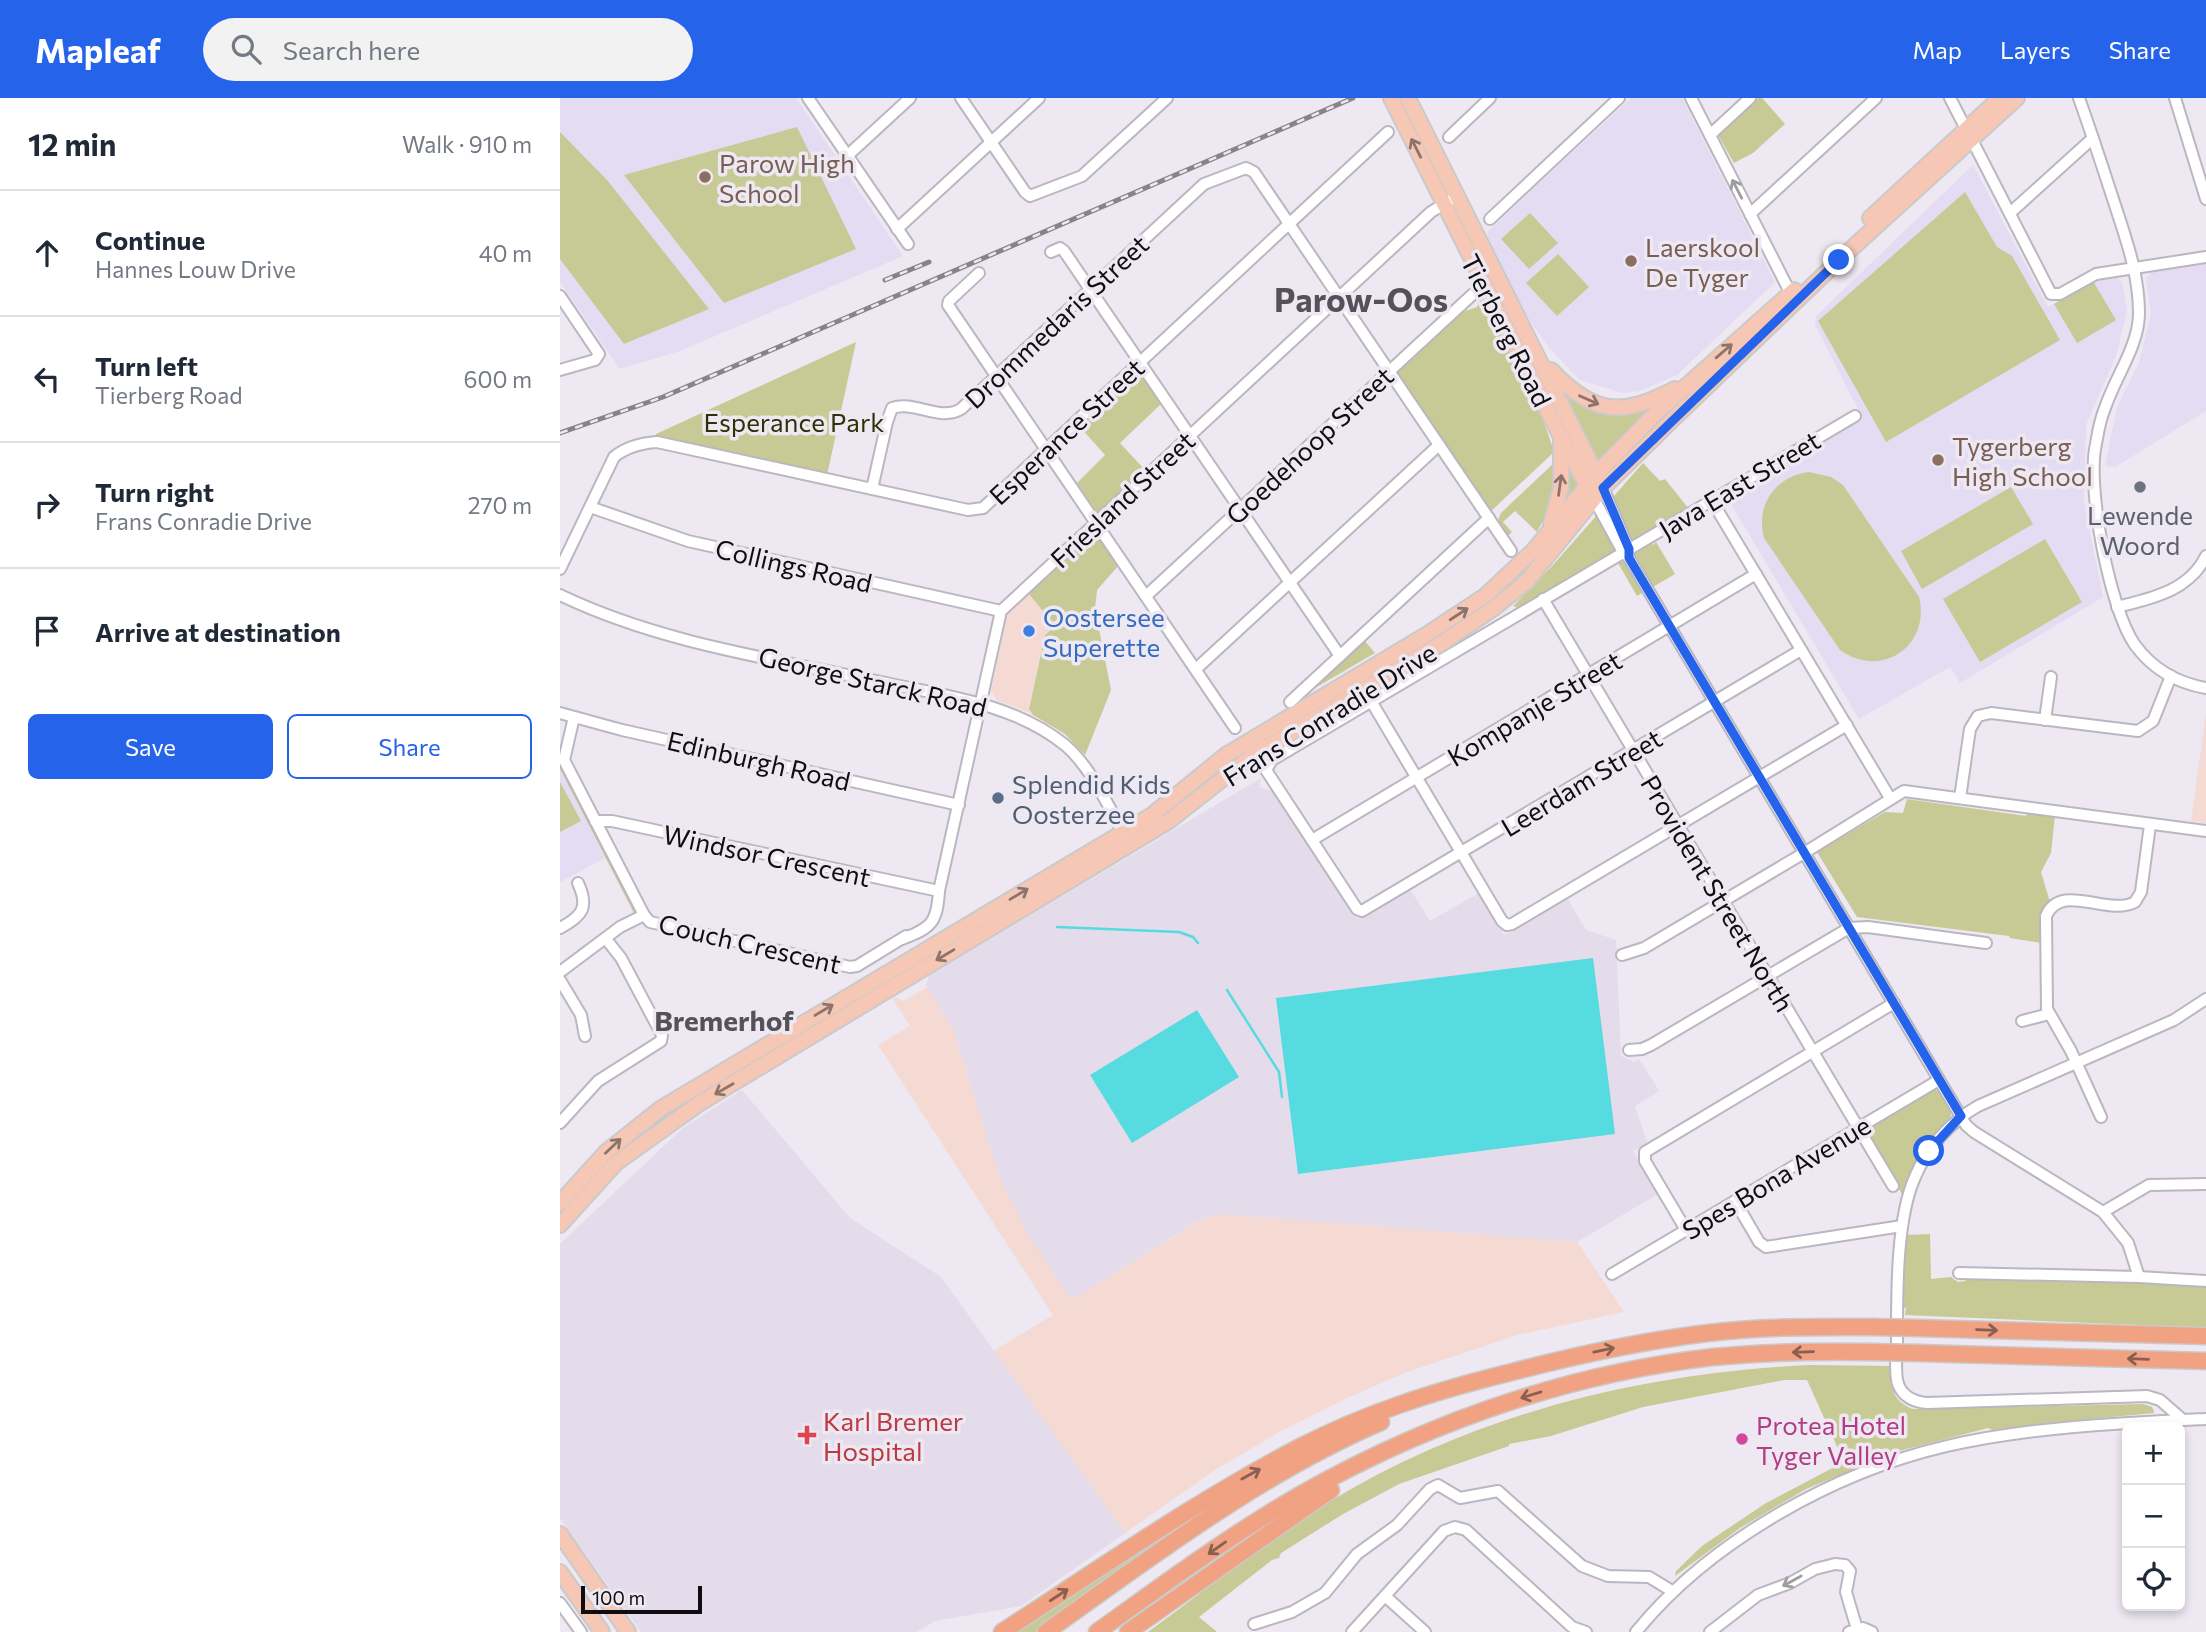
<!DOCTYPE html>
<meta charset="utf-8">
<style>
body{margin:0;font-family:Commissioner,sans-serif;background:#f2f2f3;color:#1f2937}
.controls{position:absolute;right:21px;bottom:21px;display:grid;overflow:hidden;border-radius:10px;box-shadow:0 4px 10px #0003}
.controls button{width:63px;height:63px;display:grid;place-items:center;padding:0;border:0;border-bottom:2px solid #e0e1e3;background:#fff;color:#1f2937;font:35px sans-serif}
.scale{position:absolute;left:21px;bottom:18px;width:121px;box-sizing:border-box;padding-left:7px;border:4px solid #0f0d10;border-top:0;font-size:19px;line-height:24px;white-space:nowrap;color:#0f0d10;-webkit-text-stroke:5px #ede8f1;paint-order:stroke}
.stop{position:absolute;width:21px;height:21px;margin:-16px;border:5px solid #2563eb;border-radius:50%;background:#fff}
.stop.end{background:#2563eb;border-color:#fff;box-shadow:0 2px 7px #0008}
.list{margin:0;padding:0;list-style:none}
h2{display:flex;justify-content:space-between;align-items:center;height:91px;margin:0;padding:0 28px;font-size:30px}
h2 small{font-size:23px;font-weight:400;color:#747a83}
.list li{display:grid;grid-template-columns:46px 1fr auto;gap:21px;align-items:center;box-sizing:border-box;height:126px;padding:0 28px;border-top:2px solid #e0e1e3}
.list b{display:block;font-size:26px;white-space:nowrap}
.list p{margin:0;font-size:23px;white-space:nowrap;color:#747a83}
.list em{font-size:23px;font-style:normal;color:#747a83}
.actions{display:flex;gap:14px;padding:21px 28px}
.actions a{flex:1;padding:16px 0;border:2px solid #2563eb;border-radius:10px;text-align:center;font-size:24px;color:#2563eb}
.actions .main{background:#2563eb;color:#fff}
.icon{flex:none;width:38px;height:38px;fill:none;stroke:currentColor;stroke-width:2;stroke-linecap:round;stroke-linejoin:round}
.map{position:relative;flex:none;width:1646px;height:1534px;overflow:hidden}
header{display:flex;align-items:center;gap:42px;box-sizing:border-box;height:98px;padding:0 35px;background:#2563eb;color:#fff}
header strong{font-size:33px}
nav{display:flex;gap:38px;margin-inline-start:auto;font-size:24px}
.search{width:490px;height:63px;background:#f2f2f3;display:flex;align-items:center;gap:18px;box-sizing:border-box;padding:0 24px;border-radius:38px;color:#747a83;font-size:26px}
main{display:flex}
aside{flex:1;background:#fff}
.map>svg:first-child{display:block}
.commercial{fill:#f4dad3}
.built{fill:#e4dbeb}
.education{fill:#e3dcf2}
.green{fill:#c7ca94}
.water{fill:#55dbe0}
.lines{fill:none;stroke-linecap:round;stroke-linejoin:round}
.stream{stroke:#55dbe0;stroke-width:2.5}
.minor-casing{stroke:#bbb6bf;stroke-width:14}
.major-casing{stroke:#cacaca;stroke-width:18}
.highway-casing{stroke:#cacaca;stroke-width:19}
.minor{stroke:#fff;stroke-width:10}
.major{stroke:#f6c7b5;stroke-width:14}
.highway{stroke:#f0a283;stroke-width:16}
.rail-casing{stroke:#868389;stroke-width:5}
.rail{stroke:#ede8f1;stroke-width:2.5;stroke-dasharray:8;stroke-linecap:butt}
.highway-bridge-casing{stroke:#cacaca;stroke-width:19;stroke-linecap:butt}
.highway-bridge{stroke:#f0a283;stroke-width:16}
.oneway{stroke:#8e736b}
.oneway2{stroke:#9f9e9f}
.oneway3{stroke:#8b5f4f}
.route{stroke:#2563eb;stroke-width:9}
.education-dot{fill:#8d6e63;stroke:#ede8f1;stroke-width:2.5}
.worship-dot{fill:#6b7280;stroke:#ede8f1;stroke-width:2.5}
.shop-dot{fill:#3f7fe0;stroke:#ede8f1;stroke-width:2.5}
.service-dot{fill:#5c6f8a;stroke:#ede8f1;stroke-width:2.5}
.health-dot{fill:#e0444e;stroke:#ede8f1;stroke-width:2.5}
.hotel-dot{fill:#d1479c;stroke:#ede8f1;stroke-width:2.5}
.labels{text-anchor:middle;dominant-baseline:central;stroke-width:7;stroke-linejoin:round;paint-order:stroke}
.education-label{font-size:26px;fill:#785e54;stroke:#ede8f1;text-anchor:start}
.street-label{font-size:26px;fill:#0f0d10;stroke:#ede8f1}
.park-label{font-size:26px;fill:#303109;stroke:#ede8f1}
.worship-label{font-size:26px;fill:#5b616d;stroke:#ede8f1}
.shop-label{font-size:26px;fill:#366cbe;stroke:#ede8f1;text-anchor:start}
.service-label{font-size:26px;fill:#4e5e75;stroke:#ede8f1;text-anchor:start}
.health-label{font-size:26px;fill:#be3a42;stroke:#ede8f1;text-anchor:start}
.hotel-label{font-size:26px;fill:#b23c85;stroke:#ede8f1;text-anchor:start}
.neighbourhood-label{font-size:28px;font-weight:bold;fill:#565159;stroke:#ede8f1}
.district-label{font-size:33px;font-weight:bold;fill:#565159;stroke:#ede8f1}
</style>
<header>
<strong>Mapleaf</strong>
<div class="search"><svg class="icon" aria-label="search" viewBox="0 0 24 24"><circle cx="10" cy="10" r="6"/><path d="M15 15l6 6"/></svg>Search here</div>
<nav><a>Map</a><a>Layers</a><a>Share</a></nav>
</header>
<main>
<aside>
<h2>12 min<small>Walk · 910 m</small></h2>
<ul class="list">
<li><svg class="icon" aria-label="ahead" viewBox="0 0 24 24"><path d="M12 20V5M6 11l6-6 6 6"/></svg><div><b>Continue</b><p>Hannes Louw Drive</p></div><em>40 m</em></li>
<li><svg class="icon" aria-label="left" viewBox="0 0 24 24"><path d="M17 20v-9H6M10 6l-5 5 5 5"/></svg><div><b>Turn left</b><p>Tierberg Road</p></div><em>600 m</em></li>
<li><svg class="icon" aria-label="right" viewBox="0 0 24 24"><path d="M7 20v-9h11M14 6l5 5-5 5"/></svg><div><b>Turn right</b><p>Frans Conradie Drive</p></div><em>270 m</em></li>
<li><svg class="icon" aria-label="arrive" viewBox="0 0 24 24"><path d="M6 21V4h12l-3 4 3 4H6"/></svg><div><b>Arrive at destination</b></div></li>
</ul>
<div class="actions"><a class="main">Save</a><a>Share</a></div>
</aside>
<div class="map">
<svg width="1646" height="1534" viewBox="0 0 1646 1534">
<rect width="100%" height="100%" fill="#ede8f1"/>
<g class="commercial">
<polygon points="469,496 495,528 485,537 469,607 470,615 437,602 431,593 448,515"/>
<polygon points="1646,615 1646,725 1631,723"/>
<polygon points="367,889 394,933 439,1077 511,1202 641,1122 662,1116 1017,1144 1064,1214 957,1237 847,1274 787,1300 721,1333 655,1372 565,1435 434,1253 493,1217 318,947 350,928 332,900 334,899 344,903"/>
</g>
<g class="built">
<polygon points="701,680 699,690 711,692 798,821 850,791 870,823 919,795 944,837 1007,800 1026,832 1056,842 1061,958 1074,964 1079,961 1099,993 1075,1008 1087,1045 1073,1053 1098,1096 1017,1144 662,1116 640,1122 511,1202 469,1138 439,1077 394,933 366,887 369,878"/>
<polygon points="182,992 290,1120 381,1179 565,1435 461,1508 375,1523 356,1534 81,1534 0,1420 0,1146 123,1030"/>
</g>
<g class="education">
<polygon points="0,0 236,0 343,158 120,253 60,271 0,184"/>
<polygon points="1071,0 1122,0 1215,184 1117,277 1079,293 1063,295 1020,282 990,251 965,216 928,142 927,134"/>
<polygon points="1413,67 1488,209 1534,182 1555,178 1562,184 1567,212 1564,226 1556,258 1526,327 1524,404 1543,499 1400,585 1390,569 1299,621 1171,406 1173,397 1302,319 1255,227 1256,218"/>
<polygon points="1646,165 1646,313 1555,369 1545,368 1557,309 1579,265 1591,216 1586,181 1591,174"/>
<polygon points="0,671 45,760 0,784"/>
</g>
<g class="green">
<polygon points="1198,0 1202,0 1225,26 1193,55 1174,65 1158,37"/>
<polygon points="237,29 296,151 164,205 64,77"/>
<polygon points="0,34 47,82 149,211 64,246 0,161"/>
<polygon points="1405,94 1437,149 1452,158 1500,242 1326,344 1258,223"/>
<polygon points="893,110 899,115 1023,357 1021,364"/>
<polygon points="970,115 998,145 969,171 941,141"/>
<polygon points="998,156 1029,189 997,218 966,185"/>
<polygon points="1533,183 1556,222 1517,245 1494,206"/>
<path d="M922 199C949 248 978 300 994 354L930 414 835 273 897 216 917 209Z"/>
<polygon points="296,244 267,377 96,339 96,336"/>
<polygon points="580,273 602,305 560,345 585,372 538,416 517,385 545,357 520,329"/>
<polygon points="1007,297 1021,304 1098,305 1038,365 1018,325"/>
<polygon points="1005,359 1019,387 1004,404"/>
<path d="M996 363C996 392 991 409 977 434L955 413 943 424 952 434 948 438 938 422 941 415Z"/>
<polygon points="1083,365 1100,383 1105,381 1129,411 958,510 953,508 993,467"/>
<path d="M1249 374 1271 379 1283 387 1359 499C1371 548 1321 582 1280 552L1204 440C1195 407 1216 378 1249 374Z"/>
<polygon points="1451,389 1473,426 1362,491 1341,453"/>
<polygon points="536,435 558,468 537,492 535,511 551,592 525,657 505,636 473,617 469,611 485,537 495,528 469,496 532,436"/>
<polygon points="1485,441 1522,504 1420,564 1383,501"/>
<polygon points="992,443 962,478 933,505 589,726 663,666 976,457"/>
<polygon points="1096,444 1115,476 1093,489 1075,456 1091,445 1093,447"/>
<polygon points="1060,463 1064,464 1082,495 1077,498 1058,465"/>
<polygon points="804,542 815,555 750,593"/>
<polygon points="0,667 77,816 76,819 0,671"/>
<polygon points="0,684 21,723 0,734"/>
<polygon points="1347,701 1466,718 1468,713 1495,717 1491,755 1481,774 1490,804 1482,815 1481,845 1450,840 1449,838 1297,819 1257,754 1325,714 1343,715"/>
<polygon points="275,916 144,996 57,1053 65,1044 124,1003 263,921"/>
<path d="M1373 991C1384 994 1391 1007 1391 1018L1359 1059 1342 1096 1306 1032 1307 1029Z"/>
<polygon points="1370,1136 1371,1181 1391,1179 1398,1184 1405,1183 1410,1179 1581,1182 1646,1187 1646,1230 1345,1217 1346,1210 1342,1209 1346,1137"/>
<path d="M1250 1267 1332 1268C1331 1288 1331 1303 1353 1311L1583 1306 1592 1309 1594 1313V1315L1487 1325 1432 1332 1428 1330 1335 1354 1246 1391 1180 1430 1115 1478 1116 1473 1142 1448 1206 1405 1284 1364 1247 1282H1224L1083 1309 991 1338 949 1346V1348L839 1386 783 1416 721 1455 719 1460 712 1462 639 1519 657 1534H588C650 1489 709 1441 774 1401 917 1315 1083 1275 1250 1267Z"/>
<polygon points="715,1369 637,1420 476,1534 458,1534 642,1412"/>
</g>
<g class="water">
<polygon points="1033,860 1055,1036 738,1076 716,900"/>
<polygon points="637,912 679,979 572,1045 530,977"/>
</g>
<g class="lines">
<g class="stream">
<polyline points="497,829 619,834 633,839 638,845"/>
<polyline points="667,892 719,974 722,999"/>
</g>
<defs>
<g id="minor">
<polyline points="248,0 348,146"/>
<polyline points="401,0 465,94 470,98 522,78 607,0"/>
<polyline points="1131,0 1233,200"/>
<polyline points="1390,0 1406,31"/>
<path d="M1519 0C1531 34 1542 67 1553 101 1565 138 1579 175 1579 215 1579 248 1555 279 1545 310 1540 321 1538 334 1536 346 1526 388 1550 512 1575 547 1592 570 1617 585 1646 590"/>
<polyline points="1615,0 1646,101"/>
<polyline points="1150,37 1190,0"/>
<polyline points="889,39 930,0"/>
<polyline points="1411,40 1491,196 1500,196 1536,176 1646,159"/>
<polyline points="287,58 350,0"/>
<polyline points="1450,115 1533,40"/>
<polyline points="1190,116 1316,0"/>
<polyline points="930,121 1059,0"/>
<polyline points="337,131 479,0"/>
<polyline points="491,154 500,150 504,153 780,558"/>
<polyline points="419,175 389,203 388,207 675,630"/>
<polyline points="0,198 39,256 35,262 0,272"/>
<polyline points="1043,390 1069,451 1069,457"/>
<path d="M312 391 327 324 332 310C355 302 379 324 401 311L644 86 686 70 694 74 951 453"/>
<polyline points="1034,401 1063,454 1069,460 1406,1027 1414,1034 1543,1114 1568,1145 1579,1179"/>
<polyline points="1152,403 1330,700"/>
<polyline points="30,409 128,443 441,513"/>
<path d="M0 471 54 359C66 349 82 345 97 344L408 412 423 410 828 34"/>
<path d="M0 497C100 545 214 561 321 584 384 598 453 605 505 647 532 670 548 709 566 739"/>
<polyline points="586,498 913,196"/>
<polyline points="983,501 1333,1088"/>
<path d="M1557 509C1592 500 1629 493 1646 458"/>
<polyline points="1241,552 802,813 797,811 706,672 712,662 1295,318"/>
<polyline points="636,571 879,347"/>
<polyline points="811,603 942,823 947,827 952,826 1287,627"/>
<polyline points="730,604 929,420"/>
<polyline points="0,615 62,632 399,707"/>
<polyline points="14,619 4,662 84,817 90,824 290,869 297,868 346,838"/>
<polyline points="1485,622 1491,579"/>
<polyline points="1400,700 1410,631 1418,618 1431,615 1578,633 1593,623 1611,578"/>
<polyline points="35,723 52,723 379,793"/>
<polyline points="752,742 1196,476"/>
<path d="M0 830C23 818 29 809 18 785"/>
<path d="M342 841C372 830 377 824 379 793L441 513 871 114 897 98"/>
<polyline points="1062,857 1084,850 1244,755 1344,693 1646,733"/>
<polyline points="0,874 60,829 84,817"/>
<polyline points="0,882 21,917 25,938"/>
<polyline points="1462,923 1489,916"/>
<polyline points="1069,952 1082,951 1091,947 1289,830 1308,829 1426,845"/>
<path d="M1541 1019 1511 953 1487 911 1486 818C1501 783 1548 819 1575 804L1581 794 1590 727"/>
<polyline points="0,1025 38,983 101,943 102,937 61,860 46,841"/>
<polyline points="1175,1103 1199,1144 1206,1149 1342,1128"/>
<polyline points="1543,1114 1589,1087 1646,1086"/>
<polyline points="1126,1132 1085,1063 1085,1054 1334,905"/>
<polyline points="1399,1175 1579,1179 1646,1183"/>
<polyline points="1052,1176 1379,982"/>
<path d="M1623 1322 1600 1302 1587 1298 1367 1305C1355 1304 1343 1299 1338 1286 1334 1273 1337 1256 1337 1243 1337 1197 1336 1121 1355 1079 1367 1050 1390 1024 1418 1008L1614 922 1646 901"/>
<polyline points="825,1498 865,1534"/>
<polyline points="0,1505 21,1534"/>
<polyline points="694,1526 732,1514 765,1495 797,1456 837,1427 870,1391 878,1387 900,1400 938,1393 1022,1468 1048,1478 1089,1479 1112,1493"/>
<polyline points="792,1534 884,1433 895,1429 906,1432 1012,1529 1026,1534"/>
<path d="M1076 1534C1149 1444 1274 1374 1387 1348 1468 1329 1562 1325 1646 1321"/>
<polyline points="1150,1534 1198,1497 1230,1485 1255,1471 1275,1466 1285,1467 1290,1473 1286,1494 1297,1531"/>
<polyline points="1289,1534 1303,1530 1312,1534"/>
</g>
<g id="major">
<polyline points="831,0 1001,339 1031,395"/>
<polyline points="848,0 1040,384"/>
<polyline points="1310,120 1440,0"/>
<path d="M991 272C1034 317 1061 319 1115 291"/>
<polyline points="991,426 1001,390 1001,343"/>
<polyline points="0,1105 46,1054 100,1011 592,717 666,657 866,537 925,498 973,453 1043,369 1096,315 1234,192"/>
<polyline points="0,1127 56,1065 140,1005 609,723 692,658 885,543 934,510 967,483 1043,390 1111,323 1279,162 1457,0"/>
<polyline points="0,1436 68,1534"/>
<polyline points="0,1474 42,1534"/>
</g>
<g id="highway">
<polyline points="1358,1230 1646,1238"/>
<polyline points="1358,1255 1646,1263"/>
<path d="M442 1534C539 1471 635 1404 738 1350 808 1314 875 1293 952 1274 1017 1257 1082 1243 1148 1235 1203 1228 1258 1229 1312 1229"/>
<path d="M486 1534C593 1458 700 1376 821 1324"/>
<path d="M537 1534C596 1492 654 1449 716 1411 849 1331 998 1277 1153 1259 1205 1254 1259 1253 1311 1254"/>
<polyline points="568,1534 771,1392"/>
</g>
</defs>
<use href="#minor" class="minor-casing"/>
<use href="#major" class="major-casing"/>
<use href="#highway" class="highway-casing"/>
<use href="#minor" class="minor"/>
<use href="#major" class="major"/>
<use href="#highway" class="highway"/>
<defs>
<g id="rail">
<polyline points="325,182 369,164"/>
<polyline points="0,335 103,299 793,0"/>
</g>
</defs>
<use href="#rail" class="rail-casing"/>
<use href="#rail" class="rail"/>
<defs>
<g id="highway-bridge">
<polyline points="1312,1229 1358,1230"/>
<polyline points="1311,1254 1358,1255"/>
</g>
</defs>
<use href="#highway-bridge" class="highway-bridge-casing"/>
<use href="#highway-bridge" class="highway-bridge"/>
</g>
<defs><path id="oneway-shaft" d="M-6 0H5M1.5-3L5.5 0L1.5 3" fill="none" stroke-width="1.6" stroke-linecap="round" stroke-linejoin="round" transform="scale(1.75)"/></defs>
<g class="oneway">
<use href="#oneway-shaft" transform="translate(856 50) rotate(-117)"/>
<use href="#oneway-shaft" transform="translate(1164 253) rotate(-41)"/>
<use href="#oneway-shaft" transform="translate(1029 302) rotate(24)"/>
<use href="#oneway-shaft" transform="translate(1000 387) rotate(-82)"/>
<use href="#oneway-shaft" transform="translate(899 516) rotate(-33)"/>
<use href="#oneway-shaft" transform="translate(459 796) rotate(-31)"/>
<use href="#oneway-shaft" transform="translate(385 857) rotate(149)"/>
<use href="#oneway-shaft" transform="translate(264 912) rotate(-31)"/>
<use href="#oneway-shaft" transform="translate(164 991) rotate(150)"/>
<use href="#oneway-shaft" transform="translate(53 1048) rotate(-43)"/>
</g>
<g class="oneway2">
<use href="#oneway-shaft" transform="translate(1177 91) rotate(-117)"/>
<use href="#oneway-shaft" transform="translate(1232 1483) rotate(151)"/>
</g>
<g class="oneway3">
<use href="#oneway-shaft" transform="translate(1427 1232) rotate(2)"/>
<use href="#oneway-shaft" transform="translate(1044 1252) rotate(-12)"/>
<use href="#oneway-shaft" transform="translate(1243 1254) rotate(178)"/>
<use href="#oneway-shaft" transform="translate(1578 1261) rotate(-178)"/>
<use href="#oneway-shaft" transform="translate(971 1297) rotate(163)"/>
<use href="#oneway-shaft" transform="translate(691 1376) rotate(-29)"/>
<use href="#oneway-shaft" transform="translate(657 1450) rotate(145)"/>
<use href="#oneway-shaft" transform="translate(499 1497) rotate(-33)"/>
</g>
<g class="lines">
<polyline class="route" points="1279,162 1043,390 1069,451 1069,460 1401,1018 1369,1053"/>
</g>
<g class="education-dot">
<circle cx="145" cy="79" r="7"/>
<circle cx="1071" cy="163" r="7"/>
<circle cx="1378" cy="362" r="7"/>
</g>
<circle class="worship-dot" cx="1580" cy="389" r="7"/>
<circle class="shop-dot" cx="469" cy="533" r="7"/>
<circle class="service-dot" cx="438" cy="700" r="7"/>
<path class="health-dot" d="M243.5 1326.5h7v7h7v7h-7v7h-7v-7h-7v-7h7z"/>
<circle class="hotel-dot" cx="1182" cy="1341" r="7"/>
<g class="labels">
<g class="education-label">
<text x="159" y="64">Parow High<tspan x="159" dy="30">School</tspan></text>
<text x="1085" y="148">Laerskool<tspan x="1085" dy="30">De Tyger</tspan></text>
<text x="1392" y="347">Tygerberg<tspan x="1392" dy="30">High School</tspan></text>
</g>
<g class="street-label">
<text transform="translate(496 223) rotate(-43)">Drommedaris Street</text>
<text transform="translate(947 232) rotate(63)">Tierberg Road</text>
<text transform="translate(506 333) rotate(-43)">Esperance Street</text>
<text transform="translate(749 347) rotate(-43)">Goedehoop Street</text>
<text transform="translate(1179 386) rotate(-31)">Java East Street</text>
<text transform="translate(562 401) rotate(-43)">Friesland Street</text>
<text transform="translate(234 467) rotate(13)">Collings Road</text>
<text transform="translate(313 583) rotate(13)">George Starck Road</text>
<text transform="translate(974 610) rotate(-31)">Kompanje Street</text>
<text transform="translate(769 616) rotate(-32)">Frans Conradie Drive</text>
<text transform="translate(199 662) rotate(13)">Edinburgh Road</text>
<text transform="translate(1021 684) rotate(-31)">Leerdam Street</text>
<text transform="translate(207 757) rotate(12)">Windsor Crescent</text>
<text transform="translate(1158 795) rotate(59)">Provident Street North</text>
<text transform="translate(190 845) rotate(13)">Couch Crescent</text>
<text transform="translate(1216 1079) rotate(-31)">Spes Bona Avenue</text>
</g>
<g class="park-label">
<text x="234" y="323">Esperance Park</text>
</g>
<g class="worship-label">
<text x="1580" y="416">Lewende<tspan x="1580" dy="30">Woord</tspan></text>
</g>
<g class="shop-label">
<text x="483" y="518">Oostersee<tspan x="483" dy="30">Superette</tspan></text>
</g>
<g class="service-label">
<text x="452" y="685">Splendid Kids<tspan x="452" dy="30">Oosterzee</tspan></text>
</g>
<g class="health-label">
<text x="263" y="1322">Karl Bremer<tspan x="263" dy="30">Hospital</tspan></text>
</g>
<g class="hotel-label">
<text x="1196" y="1326">Protea Hotel<tspan x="1196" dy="30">Tyger Valley</tspan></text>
</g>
<g class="neighbourhood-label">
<text x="164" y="922">Bremerhof</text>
</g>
<g class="district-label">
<text x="801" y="200">Parow-Oos</text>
</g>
</g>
</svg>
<div class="controls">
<button>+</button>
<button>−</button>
<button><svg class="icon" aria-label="locate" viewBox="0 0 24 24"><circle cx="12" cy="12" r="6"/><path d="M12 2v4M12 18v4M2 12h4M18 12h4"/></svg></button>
</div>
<div class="scale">100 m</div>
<div class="stop" style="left:1369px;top:1053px"></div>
<div class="stop end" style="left:1279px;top:162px"></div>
</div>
</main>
